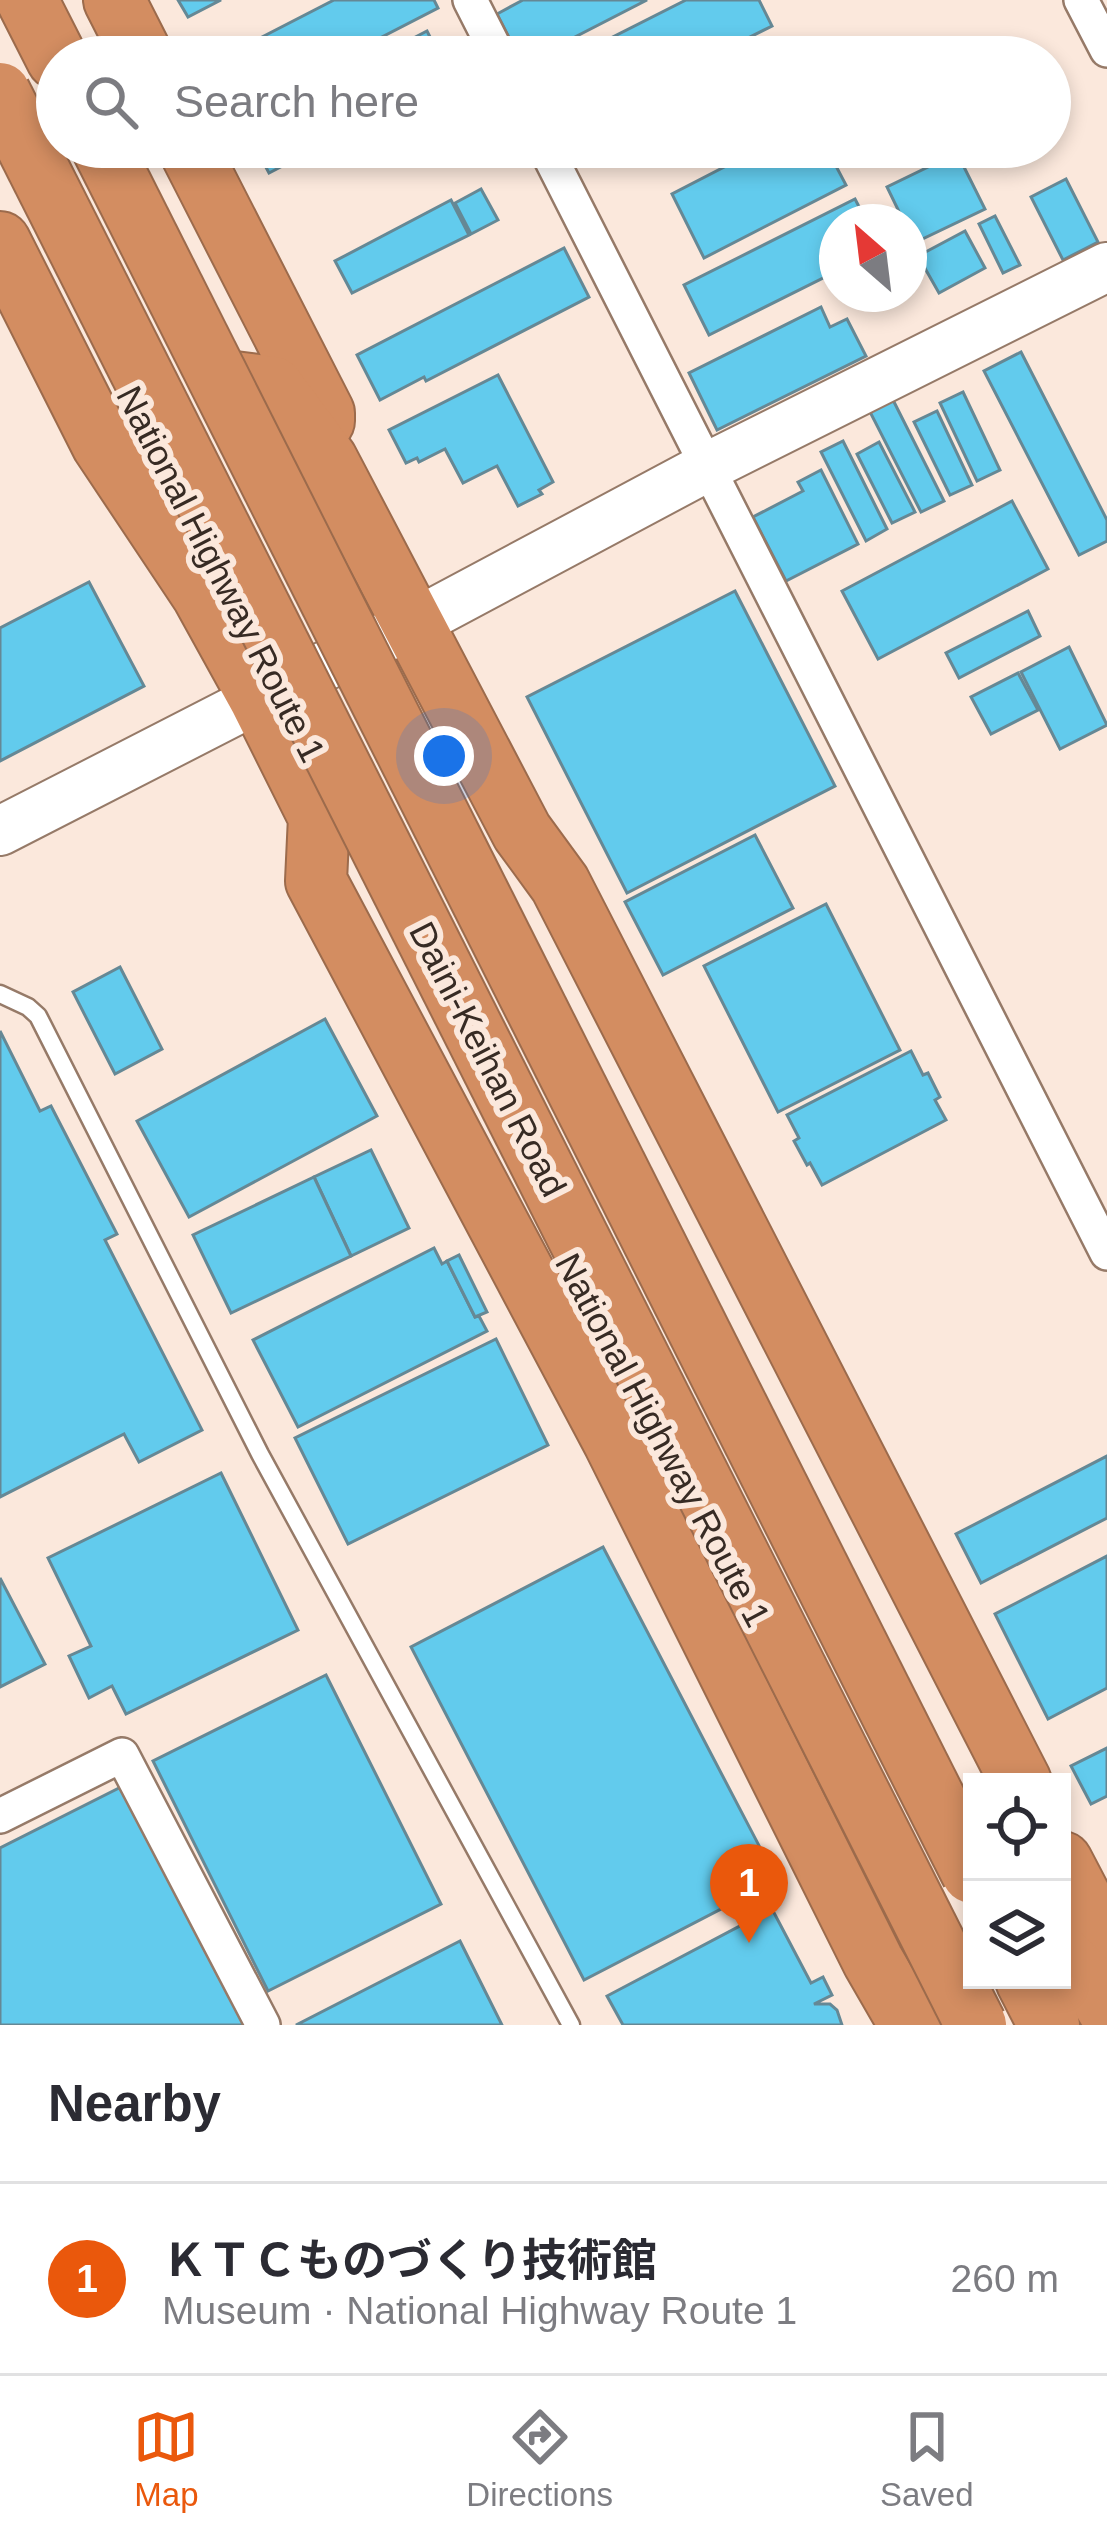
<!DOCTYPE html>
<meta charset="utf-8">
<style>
body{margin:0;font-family:Arial,"Noto Sans JP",sans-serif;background:#f2f2f3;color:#2b2b33}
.controls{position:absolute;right:36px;bottom:36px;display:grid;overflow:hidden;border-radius:0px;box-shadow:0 6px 18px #0003}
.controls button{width:108px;height:108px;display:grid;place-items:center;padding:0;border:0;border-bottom:3px solid #e1e1e2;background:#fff;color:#2b2b33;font:60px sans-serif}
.compass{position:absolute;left:819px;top:204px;width:108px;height:108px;border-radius:50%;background:#fff;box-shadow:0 6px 18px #0003;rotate:332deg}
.you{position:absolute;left:444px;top:756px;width:42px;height:42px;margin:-30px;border:9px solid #fff;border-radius:50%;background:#1a73e8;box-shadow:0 0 0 18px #1a73e833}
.badge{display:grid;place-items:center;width:78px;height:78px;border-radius:50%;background:#ea580c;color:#fff;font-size:39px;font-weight:700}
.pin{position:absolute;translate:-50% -99px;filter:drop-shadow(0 3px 6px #0008)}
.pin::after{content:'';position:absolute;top:63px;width:42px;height:36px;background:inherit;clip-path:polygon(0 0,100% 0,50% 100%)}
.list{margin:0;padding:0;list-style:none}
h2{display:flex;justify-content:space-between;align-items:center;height:156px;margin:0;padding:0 48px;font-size:51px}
h2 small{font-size:39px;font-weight:400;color:#7c7c81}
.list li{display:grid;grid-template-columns:78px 1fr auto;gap:36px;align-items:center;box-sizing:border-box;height:192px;padding:0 48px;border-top:3px solid #e1e1e2}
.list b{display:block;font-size:45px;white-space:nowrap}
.list p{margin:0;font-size:39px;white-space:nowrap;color:#7c7c81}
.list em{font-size:39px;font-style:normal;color:#7c7c81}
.icon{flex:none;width:66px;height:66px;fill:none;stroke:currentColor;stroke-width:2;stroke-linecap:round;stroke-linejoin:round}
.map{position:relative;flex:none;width:1107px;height:2025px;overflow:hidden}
.search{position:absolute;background:#fff;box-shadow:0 6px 18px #0003;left:36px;right:36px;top:36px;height:132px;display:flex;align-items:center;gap:30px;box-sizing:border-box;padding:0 42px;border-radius:66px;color:#7c7c81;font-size:45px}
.sheet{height:348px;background:#fff}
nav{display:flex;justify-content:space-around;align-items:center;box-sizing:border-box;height:168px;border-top:3px solid #e1e1e2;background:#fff;font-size:33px;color:#7c7c81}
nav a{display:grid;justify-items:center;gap:6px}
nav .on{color:#ea580c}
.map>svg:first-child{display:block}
.building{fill:#62cbed;stroke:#658895;stroke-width:3}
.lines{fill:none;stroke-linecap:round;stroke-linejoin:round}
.lane-casing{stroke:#967a68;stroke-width:21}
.street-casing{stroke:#967a68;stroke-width:38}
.secondary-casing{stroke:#967a68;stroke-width:52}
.highway-casing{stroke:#9c6b4c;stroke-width:64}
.lane{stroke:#fff;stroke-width:16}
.street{stroke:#fff;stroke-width:33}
.secondary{stroke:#fff;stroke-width:48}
.highway{stroke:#d38d61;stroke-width:60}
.highway-bridge-casing{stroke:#9c6b4c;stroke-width:64;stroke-linecap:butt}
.highway-bridge{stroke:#d38d61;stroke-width:60}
.labels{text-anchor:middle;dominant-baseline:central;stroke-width:12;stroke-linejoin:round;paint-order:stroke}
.street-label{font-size:36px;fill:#372b24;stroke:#fbe8dc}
</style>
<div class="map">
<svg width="1107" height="2025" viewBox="0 0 1107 2025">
<rect width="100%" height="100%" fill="#fbe8dc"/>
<g class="building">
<polygon points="178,0 221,0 188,17"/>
<polygon points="334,0 434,0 438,8 343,57 223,57"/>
<polygon points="523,0 647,0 536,57 519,57 497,14"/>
<polygon points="686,0 759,0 772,26 710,57 613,57 605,41"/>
<polygon points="427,31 440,57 377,57"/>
<polygon points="779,42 787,57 751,57"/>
<polygon points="255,147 319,147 269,173"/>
<polygon points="689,147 734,147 699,166"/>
<polygon points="763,147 826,147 846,185 704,258 672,194"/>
<polygon points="957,153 985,209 914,243 909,233 909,222 904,222 887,187"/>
<polygon points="1066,179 1098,242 1063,260 1031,197"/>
<polygon points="481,189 498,220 471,234 455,203"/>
<polygon points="855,199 867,222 837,222 837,271 709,335 684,285"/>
<polygon points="451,200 469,235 352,293 335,261"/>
<polygon points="995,216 1020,265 1003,273 979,224"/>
<polygon points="965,231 985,268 939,293 918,256"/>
<polygon points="564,248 589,297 426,381 424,377 380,400 357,355"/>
<polygon points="821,307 830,327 847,319 866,356 717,430 689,373"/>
<polygon points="1021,352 1107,520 1107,541 1079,555 984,371"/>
<polygon points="498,375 553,482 539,490 542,494 518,506 497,466 463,483 445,449 419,462 417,458 406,463 389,430"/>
<polygon points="963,392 1000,470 977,481 940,403"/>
<polygon points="890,394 944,501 921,512 867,406"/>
<polygon points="937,411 972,485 950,495 914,422"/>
<polygon points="843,441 887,529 866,541 821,452"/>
<polygon points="879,442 915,512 892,523 857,454"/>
<polygon points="821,470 858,544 786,581 753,517 803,491 798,482"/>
<polygon points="1012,501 1048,569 878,659 842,591"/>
<polygon points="89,582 144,686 0,761 0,628"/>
<polygon points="735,591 835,786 627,893 527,697"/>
<polygon points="1028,611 1040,636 959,678 946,653"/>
<polygon points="1069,647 1107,725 1060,749 1021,672"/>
<polygon points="1018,673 1038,710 991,734 971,697"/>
<polygon points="755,835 793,908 663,975 625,902"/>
<polygon points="826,904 900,1050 778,1112 704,966"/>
<polygon points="120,967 162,1049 115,1074 73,992"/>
<polygon points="325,1019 377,1116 189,1217 137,1121"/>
<polygon points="0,1031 40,1111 51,1106 117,1234 105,1240 202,1430 139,1462 124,1434 0,1497"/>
<polygon points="911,1051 923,1075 928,1073 940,1097 935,1100 946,1120 822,1185 810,1163 807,1165 794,1141 799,1138 787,1115"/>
<polygon points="371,1150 409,1228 351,1256 314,1177"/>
<polygon points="314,1177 351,1256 231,1313 193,1235"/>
<polygon points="434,1248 442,1264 447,1261 475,1317 479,1316 487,1331 298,1427 253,1340"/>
<polygon points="459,1255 487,1312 475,1317 447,1261"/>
<polygon points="496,1339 548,1445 348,1544 295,1438"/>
<polygon points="1107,1456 1107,1518 981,1583 956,1534"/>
<polygon points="221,1473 298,1630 126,1714 112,1686 89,1698 69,1656 91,1646 48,1558"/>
<polygon points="603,1547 777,1880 584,1980 411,1647"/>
<polygon points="1107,1556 1107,1688 1048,1719 995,1614"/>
<polygon points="0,1578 45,1664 0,1687"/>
<polygon points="326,1675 441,1904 268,1991 153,1761"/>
<polygon points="1107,1748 1107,1796 1091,1804 1071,1766"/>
<polygon points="125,1785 247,2025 0,2025 0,1848"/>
<polygon points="772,1909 811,1983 823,1977 832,1995 814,2004 830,2004 837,2010 842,2025 623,2025 607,1996"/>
<polygon points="460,1941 502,2025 296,2025"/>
</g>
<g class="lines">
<defs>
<polyline id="lane" points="0,994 28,1007 38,1016 260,1454 571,2025"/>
<g id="street">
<polyline points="470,0 499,57"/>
<polyline points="1081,0 1107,50"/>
<polyline points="545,147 1107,1253"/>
<polyline points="0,1816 122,1755 263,2025"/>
</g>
<polyline id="secondary" points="0,831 283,686 413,624 709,466 1107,267"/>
<g id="highway">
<polyline points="27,0 57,59"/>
<polyline points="114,0 143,57"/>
<polyline points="188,147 324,413 324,421"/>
<polyline points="0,242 102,444 202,594 260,699 319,817 316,881 614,1442 873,1961 910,2025"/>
<polyline points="234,382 273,387 327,460 522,832 560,884 1021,1782"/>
<polyline points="1062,1862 1107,1948"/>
<polyline points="1062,1956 1098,1993 1107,2008"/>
<polyline points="1026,1980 1049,2025"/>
</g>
</defs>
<use href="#lane" class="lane-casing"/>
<use href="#street" class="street-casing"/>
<use href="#secondary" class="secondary-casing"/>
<use href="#highway" class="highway-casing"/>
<use href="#lane" class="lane"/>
<use href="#street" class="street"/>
<use href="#secondary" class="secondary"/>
<use href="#highway" class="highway"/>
<defs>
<g id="highway-bridge">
<polyline points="0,93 976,2025"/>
<polyline points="102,147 972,1873"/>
</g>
</defs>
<use href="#highway-bridge" class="highway-bridge-casing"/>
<use href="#highway-bridge" class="highway-bridge"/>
</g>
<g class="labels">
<g class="street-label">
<text transform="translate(221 574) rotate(63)">National Highway Route 1</text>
<text transform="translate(488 1059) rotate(63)">Daini-Keihan Road</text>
<text transform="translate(663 1440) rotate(62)">National Highway Route 1</text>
</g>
</g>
</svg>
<div class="controls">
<button><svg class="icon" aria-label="locate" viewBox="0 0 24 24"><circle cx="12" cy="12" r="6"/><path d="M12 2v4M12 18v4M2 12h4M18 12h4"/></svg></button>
<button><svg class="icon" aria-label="layers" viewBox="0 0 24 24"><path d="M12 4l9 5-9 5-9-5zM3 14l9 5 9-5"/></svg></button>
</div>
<svg class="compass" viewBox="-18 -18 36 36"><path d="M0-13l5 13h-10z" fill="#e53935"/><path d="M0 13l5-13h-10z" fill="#7c7c81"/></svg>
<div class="you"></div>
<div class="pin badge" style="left:749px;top:1943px">1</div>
<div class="search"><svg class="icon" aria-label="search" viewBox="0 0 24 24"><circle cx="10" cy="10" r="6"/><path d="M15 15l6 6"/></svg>Search here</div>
</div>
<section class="sheet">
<h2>Nearby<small></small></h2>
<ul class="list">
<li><span class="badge">1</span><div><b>ＫＴＣものづくり技術館</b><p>Museum · National Highway Route 1</p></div><em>260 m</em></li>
</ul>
</section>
<nav>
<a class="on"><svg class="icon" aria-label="map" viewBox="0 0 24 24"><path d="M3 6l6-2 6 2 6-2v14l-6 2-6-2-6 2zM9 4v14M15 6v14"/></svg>Map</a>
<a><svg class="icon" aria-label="directions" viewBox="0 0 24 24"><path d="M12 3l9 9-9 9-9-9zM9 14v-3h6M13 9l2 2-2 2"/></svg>Directions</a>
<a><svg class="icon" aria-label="saved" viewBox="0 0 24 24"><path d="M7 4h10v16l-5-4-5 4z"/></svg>Saved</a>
</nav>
